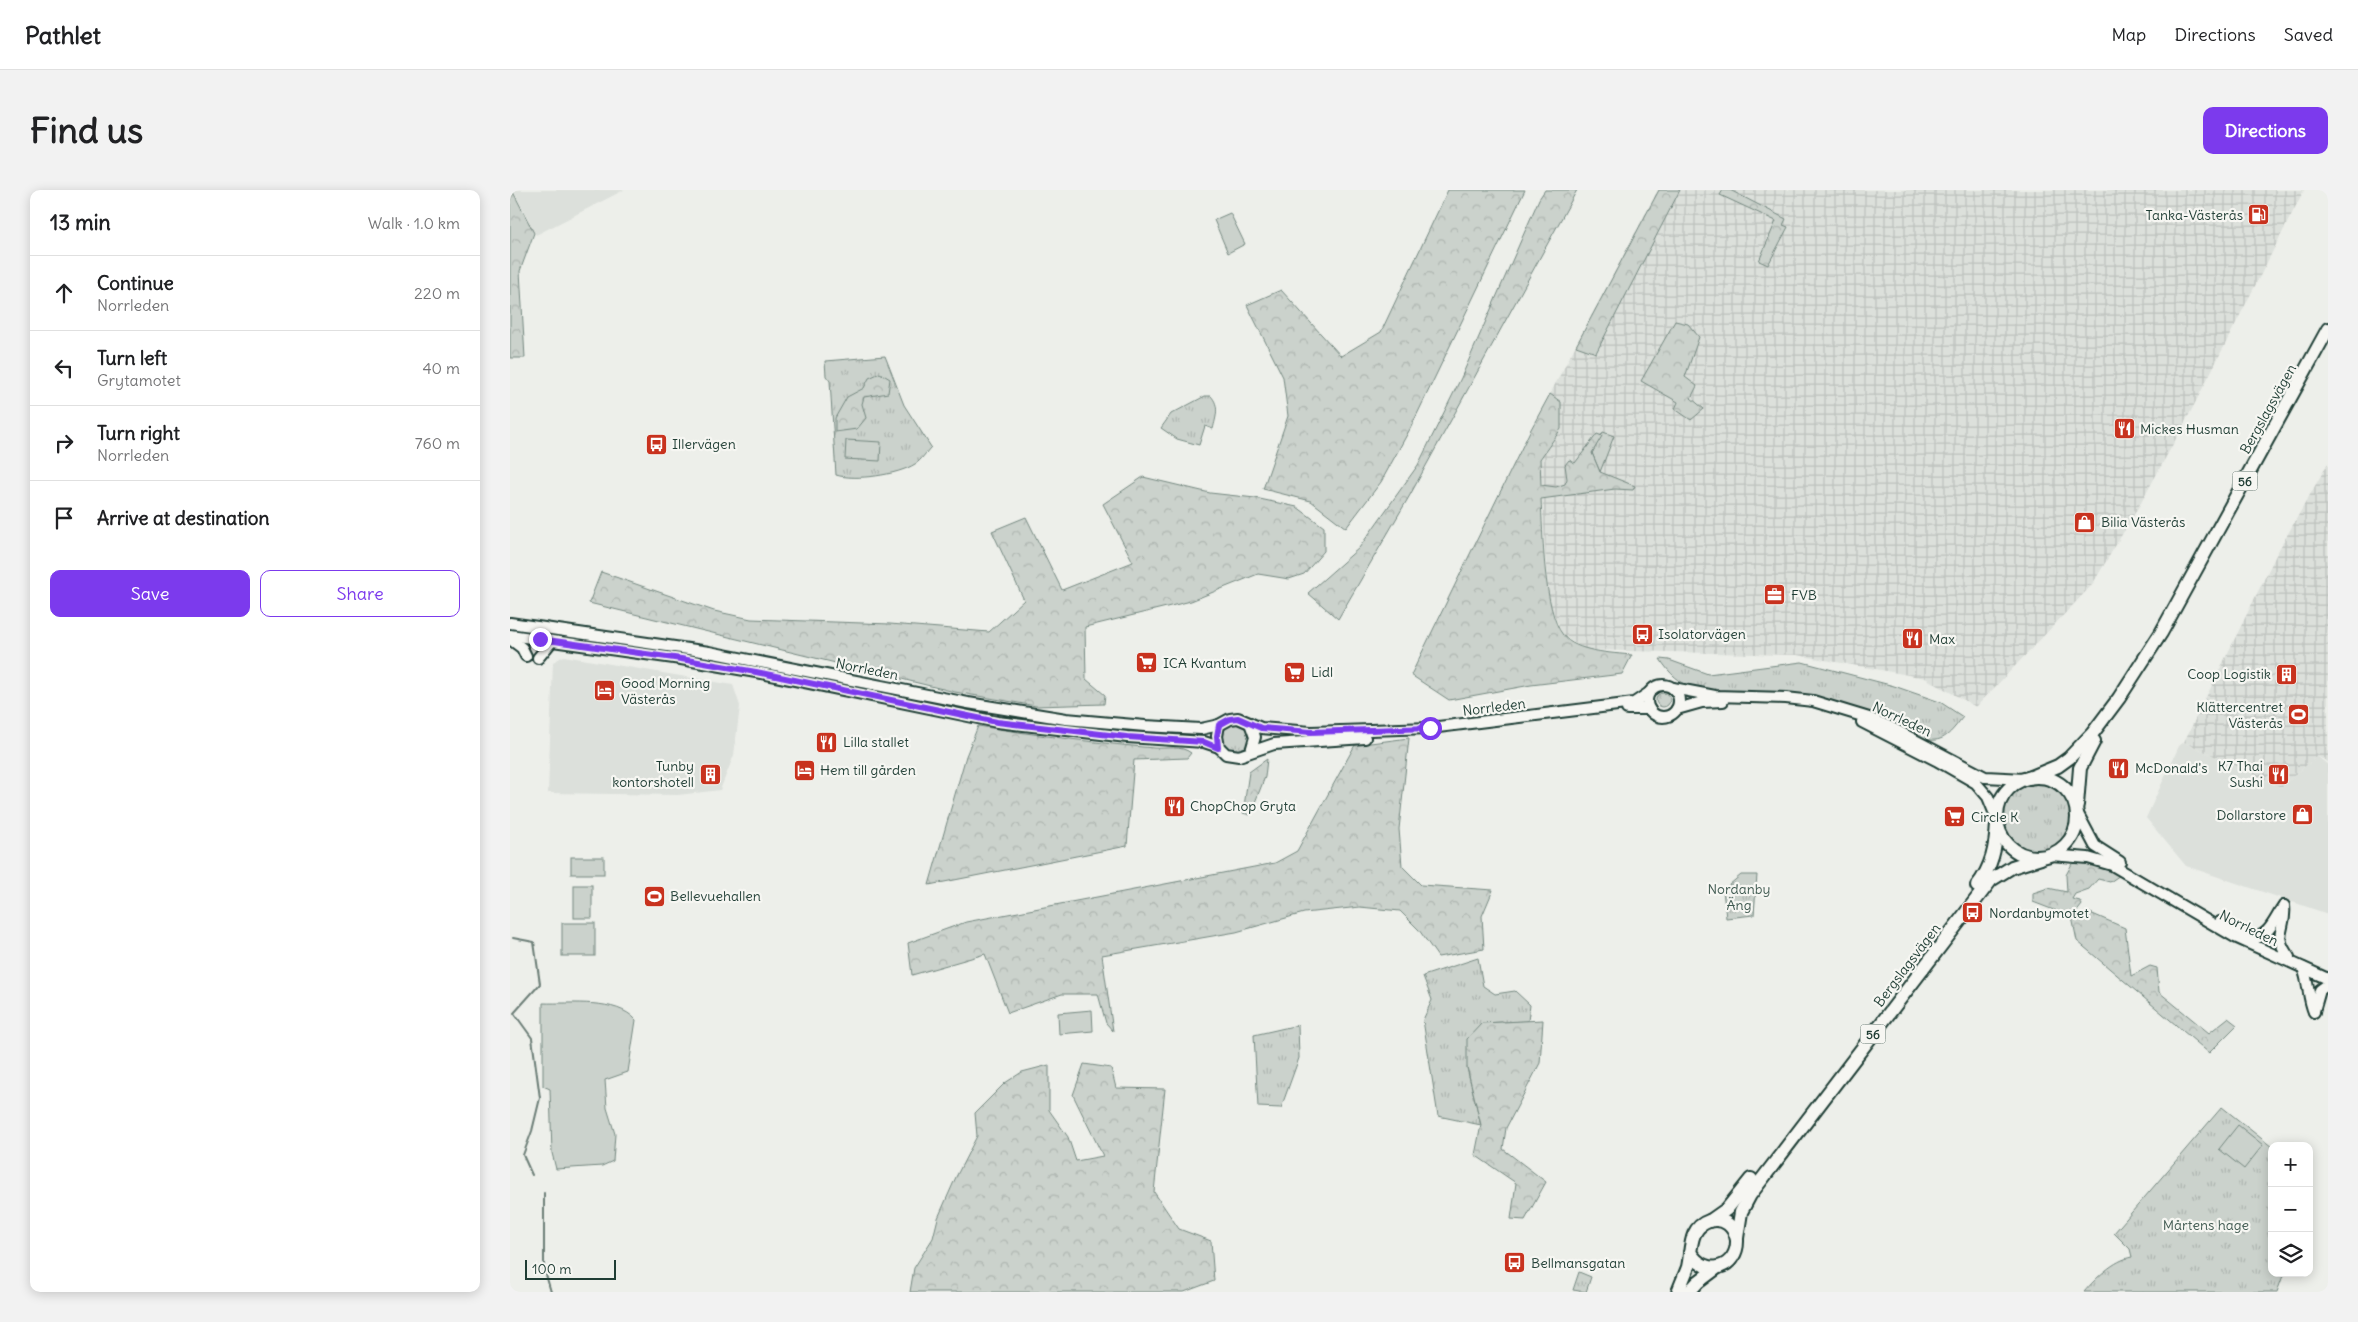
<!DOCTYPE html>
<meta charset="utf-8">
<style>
body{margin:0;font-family:Delius,sans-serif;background:#f2f2f2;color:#202124}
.controls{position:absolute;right:15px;bottom:15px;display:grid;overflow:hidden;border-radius:10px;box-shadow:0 2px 12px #0003}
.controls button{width:45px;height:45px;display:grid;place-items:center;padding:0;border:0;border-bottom:1px solid #e0e0e0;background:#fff;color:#202124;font:25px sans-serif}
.scale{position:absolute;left:15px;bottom:12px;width:91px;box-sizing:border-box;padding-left:5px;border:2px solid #1f3d34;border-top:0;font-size:14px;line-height:18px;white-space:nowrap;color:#1f3d34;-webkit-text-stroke:4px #f6f6f2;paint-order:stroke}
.stop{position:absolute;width:15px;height:15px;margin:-11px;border:4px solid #7c3aed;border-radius:50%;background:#fff}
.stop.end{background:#7c3aed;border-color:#fff;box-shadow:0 1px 5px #0008}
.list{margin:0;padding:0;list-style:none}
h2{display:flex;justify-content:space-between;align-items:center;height:65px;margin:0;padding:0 20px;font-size:21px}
h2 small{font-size:16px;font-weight:400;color:#757577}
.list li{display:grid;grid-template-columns:32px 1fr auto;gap:15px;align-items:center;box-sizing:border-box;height:75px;padding:0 20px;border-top:1px solid #e0e0e0}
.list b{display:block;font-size:19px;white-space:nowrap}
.list p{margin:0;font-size:16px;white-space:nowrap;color:#757577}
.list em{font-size:16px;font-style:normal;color:#757577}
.actions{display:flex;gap:10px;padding:15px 20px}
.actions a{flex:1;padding:11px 0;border:1px solid #7c3aed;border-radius:10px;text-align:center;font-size:18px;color:#7c3aed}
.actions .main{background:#7c3aed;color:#fff}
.icon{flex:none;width:28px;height:28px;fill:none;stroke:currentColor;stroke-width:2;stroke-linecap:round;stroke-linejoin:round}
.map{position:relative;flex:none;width:1818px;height:1102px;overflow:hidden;border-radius:10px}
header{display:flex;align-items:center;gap:30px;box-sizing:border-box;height:70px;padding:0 25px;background:#fff;border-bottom:1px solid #e0e0e0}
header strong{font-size:24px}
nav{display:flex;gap:28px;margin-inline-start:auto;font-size:18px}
.intro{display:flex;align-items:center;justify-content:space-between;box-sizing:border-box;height:120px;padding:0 30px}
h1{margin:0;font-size:35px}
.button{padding:12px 22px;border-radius:10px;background:#7c3aed;color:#fff;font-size:18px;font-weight:700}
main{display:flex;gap:30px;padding:0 30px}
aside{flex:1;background:#fff;border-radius:10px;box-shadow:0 2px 12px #0003}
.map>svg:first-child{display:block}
.built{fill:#dce0db}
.industrial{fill:url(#industrial-grid)}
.grass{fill:url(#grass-tufts);stroke:#758880}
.forest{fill:url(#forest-crowns);stroke:#758880}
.garden{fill:#cbd2cc;stroke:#758880}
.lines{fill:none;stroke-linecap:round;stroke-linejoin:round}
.stream{stroke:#6c7e77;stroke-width:2}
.secondary-casing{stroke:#1f3d34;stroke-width:14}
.highway-casing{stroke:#1f3d34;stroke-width:16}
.secondary{stroke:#f6f6f2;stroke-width:10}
.highway{stroke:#f6f6f2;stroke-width:12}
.route{stroke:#7c3aed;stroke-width:6}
.labels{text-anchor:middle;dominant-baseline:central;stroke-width:4.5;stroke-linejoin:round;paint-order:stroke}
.shield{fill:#f6f6f2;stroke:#60746d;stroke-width:1}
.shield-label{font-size:12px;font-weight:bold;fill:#1f3d34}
.poi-label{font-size:14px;fill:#1f3d34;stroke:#f6f6f2;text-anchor:start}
.street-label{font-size:14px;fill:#1f3d34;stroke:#f6f6f2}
.park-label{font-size:14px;fill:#415b52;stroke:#f6f6f2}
</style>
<header>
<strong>Pathlet</strong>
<nav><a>Map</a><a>Directions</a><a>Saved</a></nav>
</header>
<div class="intro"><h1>Find us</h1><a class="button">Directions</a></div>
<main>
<aside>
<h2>13 min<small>Walk · 1.0 km</small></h2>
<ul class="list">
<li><svg class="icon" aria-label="ahead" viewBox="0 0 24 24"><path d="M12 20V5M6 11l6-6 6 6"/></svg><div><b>Continue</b><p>Norrleden</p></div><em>220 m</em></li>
<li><svg class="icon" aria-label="left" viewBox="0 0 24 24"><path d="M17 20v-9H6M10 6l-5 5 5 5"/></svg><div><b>Turn left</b><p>Grytamotet</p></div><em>40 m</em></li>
<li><svg class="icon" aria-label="right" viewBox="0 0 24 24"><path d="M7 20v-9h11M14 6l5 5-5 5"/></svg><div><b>Turn right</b><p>Norrleden</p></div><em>760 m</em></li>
<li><svg class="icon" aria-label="arrive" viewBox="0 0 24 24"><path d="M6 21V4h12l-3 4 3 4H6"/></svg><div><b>Arrive at destination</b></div></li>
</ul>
<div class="actions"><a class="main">Save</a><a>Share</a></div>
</aside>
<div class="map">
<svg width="1818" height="1102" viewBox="0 0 1818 1102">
<defs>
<pattern id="industrial-grid" width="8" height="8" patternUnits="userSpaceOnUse" patternTransform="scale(1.25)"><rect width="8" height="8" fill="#dce0db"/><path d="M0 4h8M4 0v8" fill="none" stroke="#bcc1bd"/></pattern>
<pattern id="grass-tufts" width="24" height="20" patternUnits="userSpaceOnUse" patternTransform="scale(1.25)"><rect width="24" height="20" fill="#cbd2cc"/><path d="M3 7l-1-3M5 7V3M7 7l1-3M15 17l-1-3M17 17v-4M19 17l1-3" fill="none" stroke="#aeb5b0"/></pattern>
<pattern id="forest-crowns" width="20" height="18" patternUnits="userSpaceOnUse" patternTransform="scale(1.25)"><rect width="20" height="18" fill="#cbd2cc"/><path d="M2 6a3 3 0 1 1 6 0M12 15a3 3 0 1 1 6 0" fill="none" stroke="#aeb5b0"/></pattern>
</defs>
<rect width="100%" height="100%" fill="#edefea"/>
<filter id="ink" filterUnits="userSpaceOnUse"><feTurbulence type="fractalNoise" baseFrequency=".02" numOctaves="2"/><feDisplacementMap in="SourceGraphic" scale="10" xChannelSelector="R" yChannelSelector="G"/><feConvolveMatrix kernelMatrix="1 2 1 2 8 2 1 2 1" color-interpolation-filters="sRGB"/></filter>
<g filter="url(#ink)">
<g class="built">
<polygon points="3,0 114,0 26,45"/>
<polygon points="54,466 223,495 230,516 224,565 210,600 168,605 38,603 43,472"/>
<polygon points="1674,552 1771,597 1807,566 1818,575 1818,724 1676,676 1636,628 1669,556"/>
</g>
<g class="industrial">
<polygon points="1148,0 1794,0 1681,221 1632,311 1582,395 1466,517 1415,488 1287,465 1076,460 1053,446 1038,410 1030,269 1051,239 1051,212 1040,204"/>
<polygon points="1818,273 1818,572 1807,566 1771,597 1674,552 1767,363"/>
</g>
<g class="grass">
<path d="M375 166 394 215 421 257C416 262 411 271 405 274 388 285 345 291 326 285L320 191 316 186 315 171Z"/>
<path d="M695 206H701C710 216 706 227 703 239L695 236 689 255 667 249 651 238 661 224Z"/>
<polygon points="1093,242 1104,246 1090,282 1082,263"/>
<path d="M1150 469 1159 470 1198 484 1292 472 1384 496 1430 512 1453 527C1443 539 1436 552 1419 550 1370 530 1320 510 1267 504 1245 502 1206 505 1187 499 1170 494 1159 483 1150 469Z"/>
<circle cx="1153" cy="510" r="7"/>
<circle cx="726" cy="547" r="14"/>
<circle cx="1528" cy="627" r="36"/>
<polygon points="1231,685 1247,685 1244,725 1216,728 1213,700"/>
<polygon points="968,768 973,796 985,804 1005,801 1020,815 1018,831 972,833 957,878 971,935 928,926 913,830 922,810 913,786"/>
<polygon points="788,835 789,868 771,918 748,917 744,845"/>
<path d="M1712 917 1762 957V1083H1774L1767 1102H1574C1586 1088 1604 1070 1622 1067L1620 1059 1604 1043Z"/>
<polygon points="1069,1082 1081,1087 1076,1102 1063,1100"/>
</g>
<g class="forest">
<polygon points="0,0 2,0 24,43 10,81 15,168 0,168"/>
<polygon points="938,0 1015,0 900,239 871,292 836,338 801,311 753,299 778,226 773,187 737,115 771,100 831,166 871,142"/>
<polygon points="1035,0 1067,0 900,305 828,429 798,403 849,358 908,275 951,188 1029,9"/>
<polygon points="1149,0 1170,0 1086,163 1066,156"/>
<polygon points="1213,0 1220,0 1276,29 1273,35 1278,37 1258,75 1249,71 1266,31 1210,5"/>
<polygon points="1165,131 1178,134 1189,147 1175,187 1187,196 1181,208 1194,219 1181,230 1165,219 1168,212 1131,191"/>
<polygon points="370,183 380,189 378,203 354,207 352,214 356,228 347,239 325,242 325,228 337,207 354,198 359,188"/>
<path d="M1040 204 1051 212V239L1030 269 1031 295 1046 297 1055 294 1057 289 1055 275 1059 270 1065 273 1087 244 1092 246 1082 263 1090 282 1125 296 1123 300 1105 299 1031 309C1033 342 1033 420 1053 445 1065 462 1103 463 1122 465L1112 484 1021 495 939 510 901 485 1020 241Z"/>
<polygon points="633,287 700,303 745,308 787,317 814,337 814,361 794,384 779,389 748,384 681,411 575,437 576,489 595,505 594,514 526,516 445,502 79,413 91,382 204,421 241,429 380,434 479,442 514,410 482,341 516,327 552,400 623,372 593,314"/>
<path d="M468 536C527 545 585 553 644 558 657 559 671 555 681 563L677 568 624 570 617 656 419 695 456 566Z"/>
<polygon points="899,548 889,639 892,676 911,695 983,700 972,726 974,759 928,767 909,740 890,721 850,717 794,723 726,742 592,765 603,841 596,833 588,804 552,804 498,823 475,764 402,785 398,753 456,732 765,673 787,661 845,555"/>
<polygon points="757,569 755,587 740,625 733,623 739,582"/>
<polygon points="1564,670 1586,672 1610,685 1600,692 1588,689 1579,699 1565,704 1562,709 1570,711 1572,715 1565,724 1568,728 1578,722 1615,738 1621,786 1640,776 1647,778 1649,802 1699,843 1718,828 1727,835 1699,863 1567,751 1562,727 1523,712 1523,703 1538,698 1557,702 1556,685"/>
<polygon points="1033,830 1030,873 996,938 993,959 1036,992 1015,1030 1001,1029 1006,993 965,965 971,935 957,877 957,849 972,833"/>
<polygon points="574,874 601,878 606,898 655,899 644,1002 669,1039 701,1051 704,1091 674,1102 400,1102 404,1078 423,1048 428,1028 446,987 467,946 465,923 495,893 512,882 539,875 539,920 558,947 566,971 593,966 563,905"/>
</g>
<g class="garden">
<polygon points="720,23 735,54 718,63 704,30"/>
<polygon points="336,250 371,252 370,271 335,269"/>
<rect x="61" y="667" width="33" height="17"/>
<rect x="64" y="695" width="18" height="33"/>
<rect x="52" y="733" width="33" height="33"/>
<path d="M33 813C61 814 107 808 126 830L118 882 95 890 97 918 105 944 103 971 92 976 46 979 42 963 40 899 33 896Z"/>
<polygon points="582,820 583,841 549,844 548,823"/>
<polygon points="1728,935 1753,955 1734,979 1709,959"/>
</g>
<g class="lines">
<g class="stream">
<polyline points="3,748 24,752 30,794 4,823 22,848 30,908 22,941 13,965 22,985"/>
<polyline points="34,1003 34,1078 41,1102"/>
</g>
<defs>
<g id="secondary">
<polyline points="0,433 199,462 458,513 556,529 635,536 691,539 709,535 720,529 728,528 751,538 801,542 920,538 1124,513 1139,503"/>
<polyline points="0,445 171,469 246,482 487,532 617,547 694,552 709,557"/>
<polyline points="0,449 12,458 16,466"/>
<polyline points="28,468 42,451"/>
<circle cx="1153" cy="511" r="16"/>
<polyline points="1163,498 1205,506 1276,508 1303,511 1359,528 1378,536 1475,587 1515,589"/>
<polyline points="1117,519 1139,519"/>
<polyline points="1167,519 1192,512 1213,511"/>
<polyline points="1352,532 1426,570 1466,593 1478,607 1487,629"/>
<polyline points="740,533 745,547 741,561"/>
<polyline points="709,535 707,546 709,557 716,564 729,566 764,554 855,548"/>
<polyline points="1568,624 1585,656 1610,672"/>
<polyline points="1541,665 1578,668 1602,675 1725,747 1818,789"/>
<path d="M1774 716C1777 739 1761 744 1779 767"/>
<polyline points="1710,732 1744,750"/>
<path d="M1743 749C1761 744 1763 731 1774 716"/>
<path d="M1793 778C1799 793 1798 808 1804 822"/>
<polyline points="1804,821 1810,800 1817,795"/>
</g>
<g id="highway">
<circle cx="1527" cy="627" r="40"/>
<polyline points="1519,588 1548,576 1559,568 1582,544 1609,508 1651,443 1818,139"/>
<polyline points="1567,615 1570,578 1584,551"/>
<path d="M1467 696C1482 677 1486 657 1487 633"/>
<polyline points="1200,1031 1217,1019 1241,989"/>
<polyline points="1227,1048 1231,1022 1240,1005 1481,690 1502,677 1531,668"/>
<path d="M1168 1102C1171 1094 1175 1085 1178 1077 1182 1060 1178 1038 1199 1031 1206 1029 1213 1030 1218 1034 1223 1038 1226 1044 1227 1050 1228 1078 1196 1089 1180 1062"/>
<polyline points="1179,1102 1188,1092 1208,1077"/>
</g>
</defs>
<use href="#secondary" class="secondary-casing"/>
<use href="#highway" class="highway-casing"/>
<use href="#secondary" class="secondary"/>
<use href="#highway" class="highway"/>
</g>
</g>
<g class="lines" filter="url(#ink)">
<polyline class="route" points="30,449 171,469 246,482 487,532 617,547 694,552 708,558 707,546 709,535 720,529 728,528 751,538 801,542 920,538"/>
</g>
<defs>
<symbol id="fuel-square" viewBox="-11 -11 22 22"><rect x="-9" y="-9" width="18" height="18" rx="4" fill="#c8321e" stroke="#f6f6f2"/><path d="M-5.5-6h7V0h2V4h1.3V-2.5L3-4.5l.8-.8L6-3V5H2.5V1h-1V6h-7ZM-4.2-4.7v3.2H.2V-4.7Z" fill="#fff"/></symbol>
<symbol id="restaurant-square" viewBox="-11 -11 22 22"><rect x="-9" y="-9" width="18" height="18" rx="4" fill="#c8321e" stroke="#f6f6f2"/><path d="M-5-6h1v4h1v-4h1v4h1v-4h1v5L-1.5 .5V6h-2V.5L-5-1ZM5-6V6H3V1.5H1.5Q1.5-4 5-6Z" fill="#fff"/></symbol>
<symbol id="bus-square" viewBox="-11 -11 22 22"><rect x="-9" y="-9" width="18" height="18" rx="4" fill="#c8321e" stroke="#f6f6f2"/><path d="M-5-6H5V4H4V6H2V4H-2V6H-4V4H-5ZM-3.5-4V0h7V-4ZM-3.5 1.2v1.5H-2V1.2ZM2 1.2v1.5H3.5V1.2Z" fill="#fff"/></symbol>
<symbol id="shop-square" viewBox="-11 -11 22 22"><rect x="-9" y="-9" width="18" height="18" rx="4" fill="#c8321e" stroke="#f6f6f2"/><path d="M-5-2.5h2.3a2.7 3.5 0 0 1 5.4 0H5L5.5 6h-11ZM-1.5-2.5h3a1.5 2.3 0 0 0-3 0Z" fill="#fff"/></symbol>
<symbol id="office-square" viewBox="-11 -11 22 22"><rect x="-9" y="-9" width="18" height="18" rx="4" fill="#c8321e" stroke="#f6f6f2"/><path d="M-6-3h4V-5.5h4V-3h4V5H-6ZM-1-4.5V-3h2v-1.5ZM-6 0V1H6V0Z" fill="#fff"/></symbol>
<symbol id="supermarket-square" viewBox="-11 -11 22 22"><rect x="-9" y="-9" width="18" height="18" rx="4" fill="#c8321e" stroke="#f6f6f2"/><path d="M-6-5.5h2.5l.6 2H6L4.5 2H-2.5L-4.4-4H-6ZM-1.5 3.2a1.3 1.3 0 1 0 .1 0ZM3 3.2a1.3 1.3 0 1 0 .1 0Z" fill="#fff"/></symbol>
<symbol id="building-square" viewBox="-11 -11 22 22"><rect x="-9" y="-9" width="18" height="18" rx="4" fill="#c8321e" stroke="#f6f6f2"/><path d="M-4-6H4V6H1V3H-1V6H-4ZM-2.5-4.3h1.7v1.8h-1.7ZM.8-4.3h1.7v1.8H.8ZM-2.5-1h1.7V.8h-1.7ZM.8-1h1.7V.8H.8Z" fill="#fff"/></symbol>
<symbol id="hotel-square" viewBox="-11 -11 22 22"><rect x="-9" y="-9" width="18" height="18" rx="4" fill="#c8321e" stroke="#f6f6f2"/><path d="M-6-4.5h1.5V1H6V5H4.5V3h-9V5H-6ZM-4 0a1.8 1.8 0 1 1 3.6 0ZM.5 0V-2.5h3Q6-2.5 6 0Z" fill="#fff"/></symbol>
<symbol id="stadium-square" viewBox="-11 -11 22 22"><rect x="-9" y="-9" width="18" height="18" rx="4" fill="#c8321e" stroke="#f6f6f2"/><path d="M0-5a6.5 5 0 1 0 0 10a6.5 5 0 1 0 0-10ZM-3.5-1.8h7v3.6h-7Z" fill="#fff"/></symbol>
</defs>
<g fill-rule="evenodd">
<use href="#fuel-square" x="1736" y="12" width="25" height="25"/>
<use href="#restaurant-square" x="1602" y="226" width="25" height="25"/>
<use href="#bus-square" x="134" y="242" width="25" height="25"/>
<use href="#shop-square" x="1562" y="320" width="25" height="25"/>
<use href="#office-square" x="1252" y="392" width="25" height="25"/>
<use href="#bus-square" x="1120" y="432" width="25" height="25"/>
<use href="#restaurant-square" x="1390" y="436" width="25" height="25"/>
<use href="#supermarket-square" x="624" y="460" width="25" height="25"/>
<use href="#supermarket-square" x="772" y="470" width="25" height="25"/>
<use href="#building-square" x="1764" y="472" width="25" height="25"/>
<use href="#hotel-square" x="82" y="488" width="25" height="25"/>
<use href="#stadium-square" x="1776" y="512" width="25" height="25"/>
<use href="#restaurant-square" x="304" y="540" width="25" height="25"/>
<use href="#restaurant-square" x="1596" y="566" width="25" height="25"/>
<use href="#hotel-square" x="282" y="568" width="25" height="25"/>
<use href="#building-square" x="188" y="572" width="25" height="25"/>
<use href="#restaurant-square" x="1756" y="572" width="25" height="25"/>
<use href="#restaurant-square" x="652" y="604" width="25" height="25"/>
<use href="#shop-square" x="1780" y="612" width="25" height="25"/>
<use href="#supermarket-square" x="1432" y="614" width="25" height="25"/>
<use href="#stadium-square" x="132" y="694" width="25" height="25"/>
<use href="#bus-square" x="1450" y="710" width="25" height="25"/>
<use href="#bus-square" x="992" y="1060" width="25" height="25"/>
</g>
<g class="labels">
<g class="shield">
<rect x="1722.5" y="281.5" width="25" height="19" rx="4"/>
<rect x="1350.5" y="834.5" width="25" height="19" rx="4"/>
</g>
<g class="shield-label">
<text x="1735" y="291">56</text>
<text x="1363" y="844">56</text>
</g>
<g class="poi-label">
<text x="1733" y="25" text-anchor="end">Tanka-Västerås</text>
<text x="1630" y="239">Mickes Husman</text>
<text x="162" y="254">Illervägen</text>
<text x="1591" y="332">Bilia Västerås</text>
<text x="1281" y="405">FVB</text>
<text x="1148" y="444">Isolatorvägen</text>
<text x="1419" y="449">Max</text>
<text x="653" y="473">ICA Kvantum</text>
<text x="801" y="482">Lidl</text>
<text x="1761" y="484" text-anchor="end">Coop Logistik</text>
<text x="111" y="493">Good Morning<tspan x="111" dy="16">Västerås</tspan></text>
<text x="1773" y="517" text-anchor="end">Klättercentret<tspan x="1773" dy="16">Västerås</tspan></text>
<text x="333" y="552">Lilla stallet</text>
<text x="184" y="576" text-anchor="end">Tunby<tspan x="184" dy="16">kontorshotell</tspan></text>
<text x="1753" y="576" text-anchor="end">K7 Thai<tspan x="1753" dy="16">Sushi</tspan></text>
<text x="1625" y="578">McDonald's</text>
<text x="310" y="580">Hem till gården</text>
<text x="680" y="616">ChopChop Gryta</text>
<text x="1776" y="625" text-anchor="end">Dollarstore</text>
<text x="1461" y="627">Circle K</text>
<text x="160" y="706">Bellevuehallen</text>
<text x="1479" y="723">Nordanbymotet</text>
<text x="1021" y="1073">Bellmansgatan</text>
</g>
<g class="street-label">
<text transform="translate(1758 219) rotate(-61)">Bergslagsvägen</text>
<text transform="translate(357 479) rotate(11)">Norrleden</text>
<text transform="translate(984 517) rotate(-7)">Norrleden</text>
<text transform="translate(1392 529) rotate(25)">Norrleden</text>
<text transform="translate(1739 738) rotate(26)">Norrleden</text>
<text transform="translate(1397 775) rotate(-53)">Bergslagsvägen</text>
</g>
<g class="park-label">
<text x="1229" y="699">Nordanby<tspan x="1229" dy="16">Äng</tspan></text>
<text x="1696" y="1035">Mårtens hage</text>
</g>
</g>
</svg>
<div class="controls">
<button>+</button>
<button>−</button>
<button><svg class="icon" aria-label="layers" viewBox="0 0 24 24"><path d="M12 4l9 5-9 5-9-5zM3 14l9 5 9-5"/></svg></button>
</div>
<div class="scale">100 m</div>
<div class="stop" style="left:920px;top:538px"></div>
<div class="stop end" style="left:30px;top:449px"></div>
</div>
</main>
